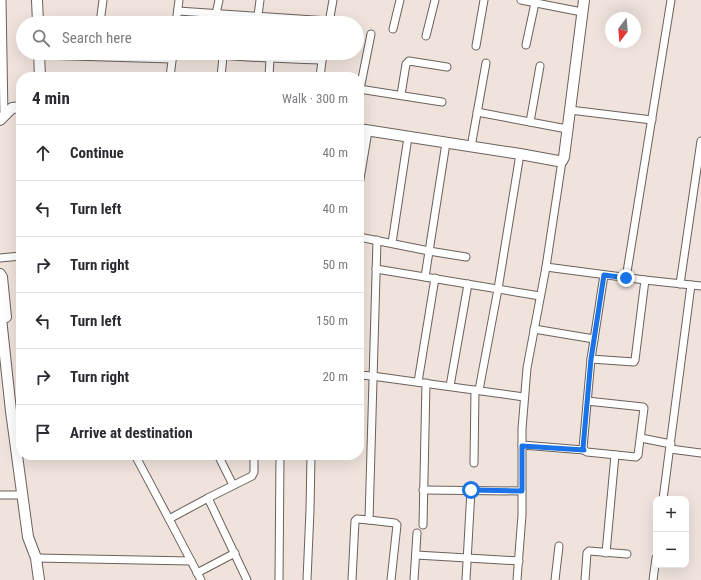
<!DOCTYPE html>
<meta charset="utf-8">
<style>
body{margin:0;font-family:"Roboto Condensed",sans-serif;background:#f7f7f7;color:#2b2b33}
.controls{position:absolute;right:12px;bottom:12px;display:grid;overflow:hidden;border-radius:8px;box-shadow:0 4px 16px #0002}
.controls button{width:36px;height:36px;display:grid;place-items:center;padding:0;border:0;border-bottom:1px solid #e1e1e2;background:#fff;color:#2b2b33;font:20px sans-serif}
.compass{position:absolute;left:605px;top:12px;width:36px;height:36px;border-radius:50%;background:#fff;box-shadow:0 4px 16px #0002;rotate:196deg}
.stop{position:absolute;width:12px;height:12px;margin:-9px;border:3px solid #1a73e8;border-radius:50%;background:#fff}
.stop.end{background:#1a73e8;border-color:#fff;box-shadow:0 1px 4px #0008}
.list{margin:0;padding:0;list-style:none}
h2{display:flex;justify-content:space-between;align-items:center;height:52px;margin:0;padding:0 16px;font-size:17px}
h2 small{font-size:13px;font-weight:400;color:#7c7c81}
.list li{display:grid;grid-template-columns:26px 1fr auto;gap:12px;align-items:center;box-sizing:border-box;height:56px;padding:0 16px;border-top:1px solid #e1e1e2}
.list b{display:block;font-size:15px;white-space:nowrap}
.list em{font-size:13px;font-style:normal;color:#7c7c81}
.icon{flex:none;width:22px;height:22px;fill:none;stroke:currentColor;stroke-width:2;stroke-linecap:round;stroke-linejoin:round}
.map{position:relative;flex:none;width:701px;height:580px;overflow:hidden}
.search{position:absolute;background:#fff;box-shadow:0 4px 16px #0002;left:16px;top:16px;width:348px;height:44px;display:flex;align-items:center;gap:10px;box-sizing:border-box;padding:0 14px;border-radius:22px;color:#7c7c81;font-size:15px}
.panel{position:absolute;background:#fff;box-shadow:0 4px 16px #0002;left:16px;top:72px;width:348px;height:388px;border-radius:16px}
.map>svg:first-child{display:block}
.lines{fill:none;stroke-linecap:round;stroke-linejoin:round}
.street-casing{stroke:#6b615b;stroke-width:9}
.secondary-casing{stroke:#6b615b;stroke-width:12}
.street{stroke:#fff;stroke-width:7}
.secondary{stroke:#fff;stroke-width:10}
.route{stroke:#1a73e8;stroke-width:5}
</style>
<div class="map">
<svg width="701" height="580" viewBox="0 0 701 580">
<rect width="100%" height="100%" fill="#efe3dc"/>
<g class="lines">
<defs>
<g id="street">
<polyline points="2,0 4,116"/>
<polyline points="521,0 582,12"/>
<polyline points="178,11 329,21"/>
<polyline points="216,14 219,0"/>
<polyline points="100,23 103,0"/>
<polyline points="176,23 179,0"/>
<polyline points="257,23 260,0"/>
<polyline points="329,23 333,0"/>
<polyline points="393,29 400,0"/>
<polyline points="426,36 435,0"/>
<polyline points="526,45 535,3"/>
<polyline points="476,46 484,0"/>
<path d="M196 53C238 57 280 59 322 60"/>
<polyline points="39,55 172,59"/>
<polyline points="170,77 173,53"/>
<polyline points="221,77 223,56"/>
<polyline points="269,77 270,58"/>
<polyline points="320,77 323,53"/>
<polyline points="359,89 442,102"/>
<polyline points="360,89 371,34"/>
<polyline points="401,95 406,64 409,61 447,67"/>
<polyline points="570,110 652,120"/>
<polyline points="477,112 567,129"/>
<polyline points="530,122 540,66"/>
<polyline points="471,147 486,63"/>
<polyline points="562,161 546,267 645,280 701,286"/>
<polyline points="359,185 368,131"/>
<polyline points="359,237 429,251 466,257"/>
<polyline points="392,243 408,137"/>
<polyline points="0,258 21,256"/>
<polyline points="376,269 540,296"/>
<polyline points="425,277 446,143"/>
<polyline points="626,278 671,0"/>
<polyline points="680,284 701,141"/>
<polyline points="534,329 594,339"/>
<polyline points="591,359 634,362 635,360 645,280"/>
<polyline points="359,375 372,376 524,397"/>
<polyline points="418,382 435,278"/>
<polyline points="450,386 468,284"/>
<polyline points="479,390 498,289 520,154"/>
<polyline points="587,401 643,407 644,408 638,455 636,457 587,452 584,450 583,448 591,359 604,275"/>
<polyline points="641,438 671,444"/>
<polyline points="522,445 584,450"/>
<polyline points="670,449 701,453"/>
<polyline points="135,455 169,519 201,580"/>
<polyline points="218,455 233,485"/>
<polyline points="474,463 475,390"/>
<polyline points="423,490 522,491"/>
<polyline points="0,495 22,495"/>
<polyline points="208,498 247,580"/>
<polyline points="663,499 691,285"/>
<polyline points="169,519 208,498 252,476 254,472 254,455"/>
<polyline points="369,520 395,523 397,525 391,580"/>
<polyline points="423,525 426,383"/>
<polyline points="606,553 615,455"/>
<polyline points="416,555 519,561"/>
<polyline points="36,558 191,561"/>
<polyline points="197,573 235,553"/>
<polyline points="279,580 280,455"/>
<polyline points="307,580 310,510 311,455"/>
<polyline points="352,580 355,521 357,519 369,520 377,240"/>
<polyline points="414,580 417,533"/>
<polyline points="466,580 471,490"/>
<polyline points="517,580 522,515 522,429 527,368 546,267"/>
<polyline points="555,580 559,546"/>
<polyline points="585,580 587,553 589,551 627,554"/>
<polyline points="653,580 656,558"/>
</g>
<g id="secondary">
<polyline points="37,0 38,23"/>
<polyline points="39,53 40,77"/>
<polyline points="0,120 12,108 21,107"/>
<polyline points="359,129 520,154 558,161 562,161 564,157 584,0"/>
<polyline points="0,274 2,277 6,317"/>
<polyline points="0,309 11,411 28,537 36,558 39,580"/>
</g>
</defs>
<use href="#street" class="street-casing"/>
<use href="#secondary" class="secondary-casing"/>
<use href="#street" class="street"/>
<use href="#secondary" class="secondary"/>
</g>
<g class="lines">
<polyline class="route" points="471,490 522,491 522,446 584,450 583,448 591,359 604,275 626,278"/>
</g>
</svg>
<div class="controls">
<button>+</button>
<button>−</button>
</div>
<svg class="compass" viewBox="-18 -18 36 36"><path d="M0-13l5 13h-10z" fill="#e53935"/><path d="M0 13l5-13h-10z" fill="#7c7c81"/></svg>
<div class="stop" style="left:471px;top:490px"></div>
<div class="stop end" style="left:626px;top:278px"></div>
<div class="search"><svg class="icon" aria-label="search" viewBox="0 0 24 24"><circle cx="10" cy="10" r="6"/><path d="M15 15l6 6"/></svg>Search here</div>
<section class="panel">
<h2>4 min<small>Walk · 300 m</small></h2>
<ul class="list">
<li><svg class="icon" aria-label="ahead" viewBox="0 0 24 24"><path d="M12 20V5M6 11l6-6 6 6"/></svg><div><b>Continue</b></div><em>40 m</em></li>
<li><svg class="icon" aria-label="left" viewBox="0 0 24 24"><path d="M17 20v-9H6M10 6l-5 5 5 5"/></svg><div><b>Turn left</b></div><em>40 m</em></li>
<li><svg class="icon" aria-label="right" viewBox="0 0 24 24"><path d="M7 20v-9h11M14 6l5 5-5 5"/></svg><div><b>Turn right</b></div><em>50 m</em></li>
<li><svg class="icon" aria-label="left" viewBox="0 0 24 24"><path d="M17 20v-9H6M10 6l-5 5 5 5"/></svg><div><b>Turn left</b></div><em>150 m</em></li>
<li><svg class="icon" aria-label="right" viewBox="0 0 24 24"><path d="M7 20v-9h11M14 6l5 5-5 5"/></svg><div><b>Turn right</b></div><em>20 m</em></li>
<li><svg class="icon" aria-label="arrive" viewBox="0 0 24 24"><path d="M6 21V4h12l-3 4 3 4H6"/></svg><div><b>Arrive at destination</b></div></li>
</ul>
</section>
</div>
